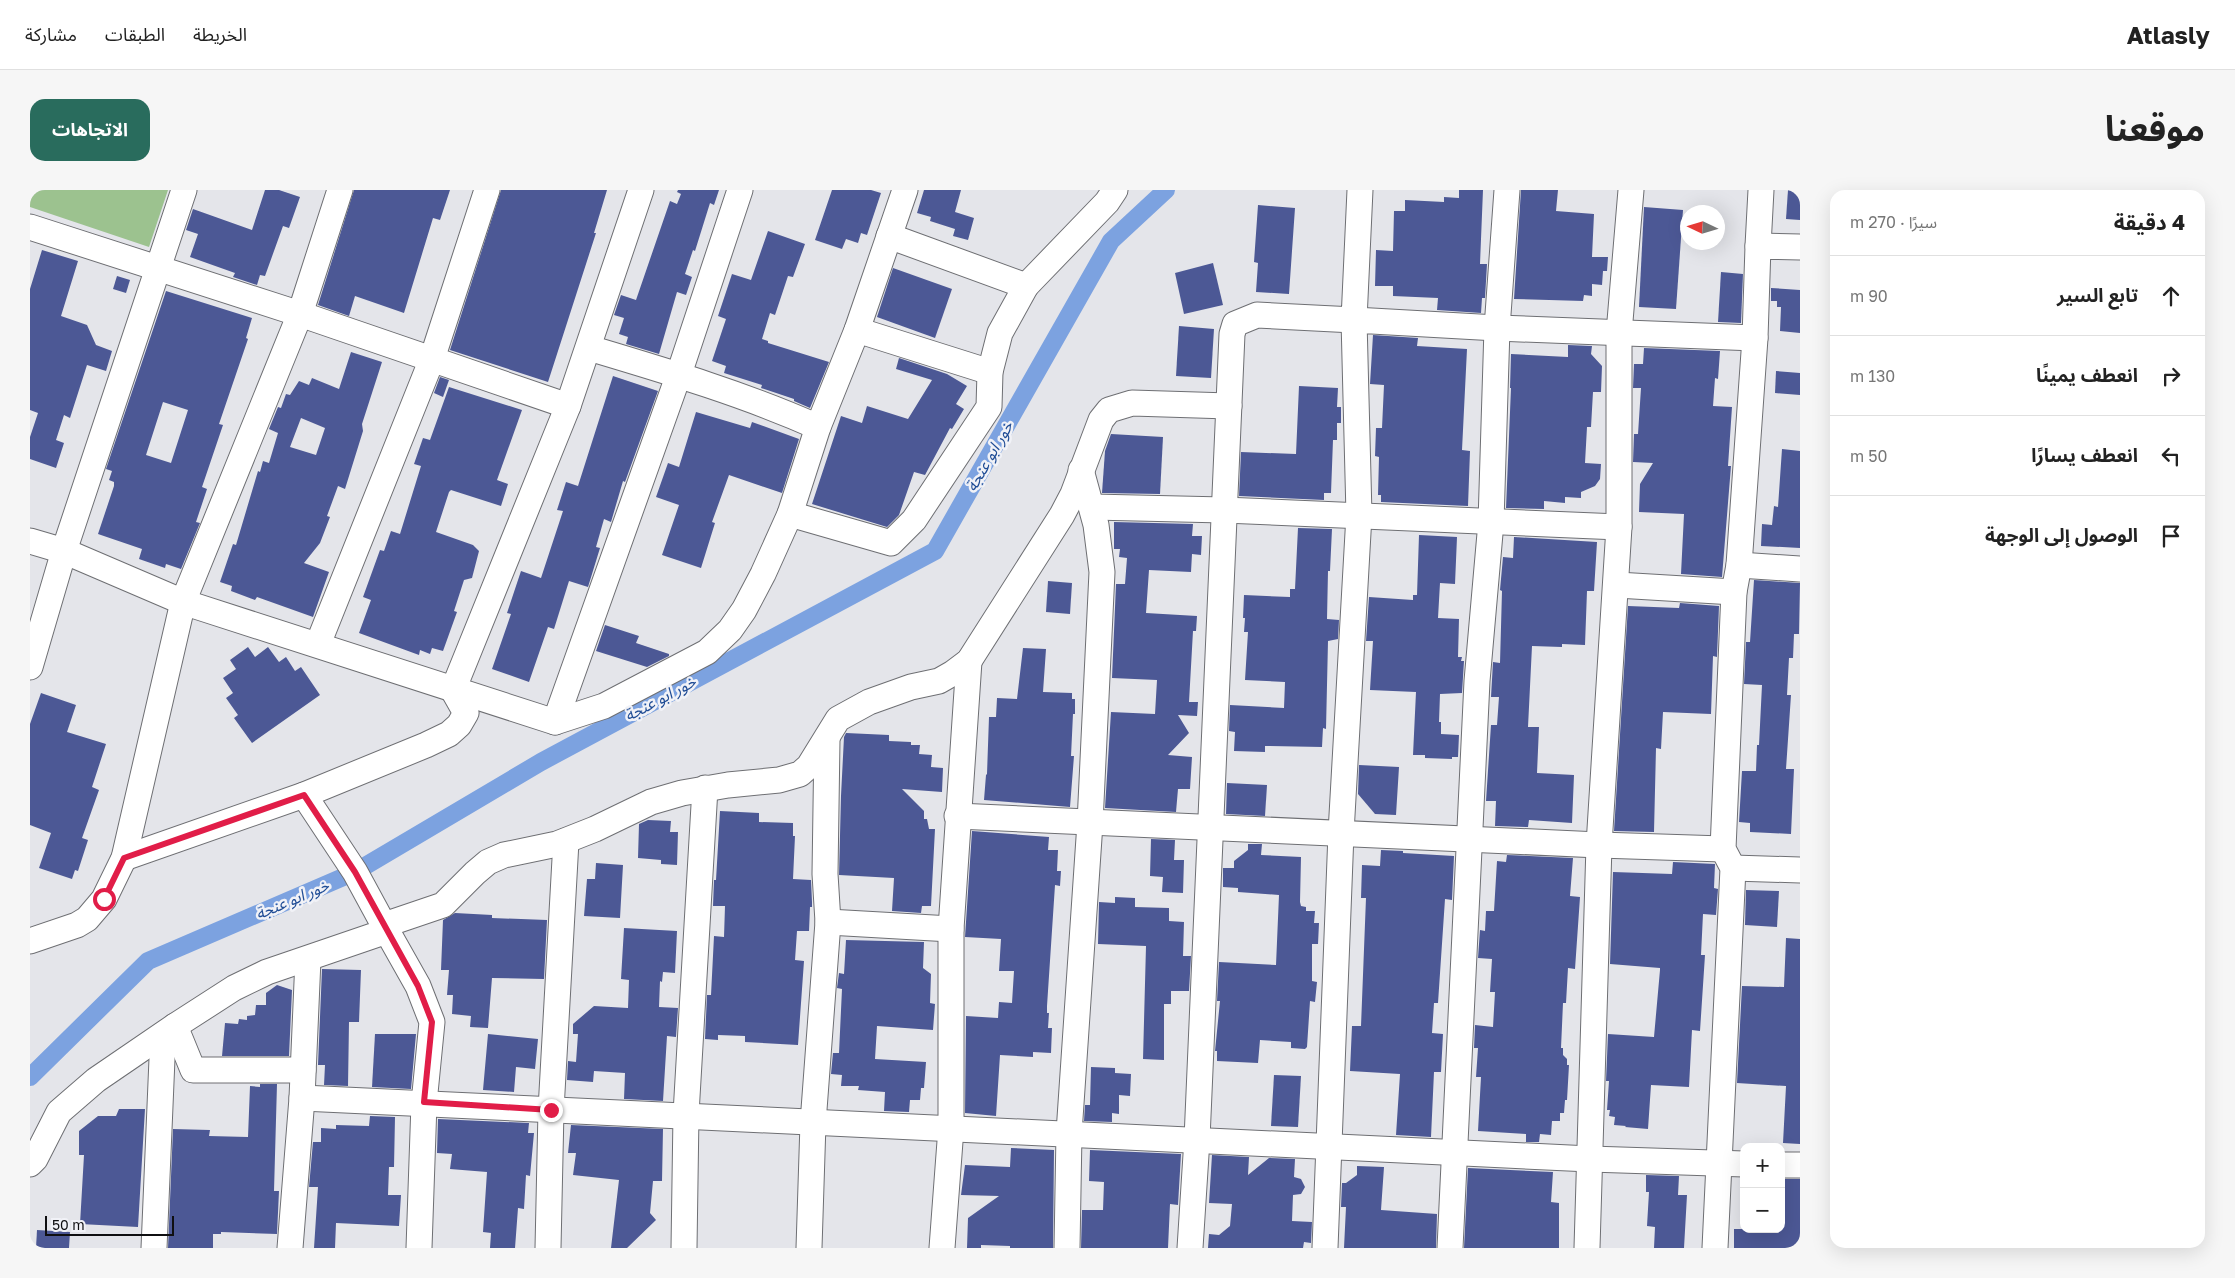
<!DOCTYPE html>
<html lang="ar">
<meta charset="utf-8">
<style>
body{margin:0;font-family:"Golos Text","Noto Sans Arabic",sans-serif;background:#f6f6f6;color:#222;direction:rtl}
.controls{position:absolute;right:15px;bottom:15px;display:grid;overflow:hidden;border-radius:10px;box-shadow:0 5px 20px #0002}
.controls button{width:45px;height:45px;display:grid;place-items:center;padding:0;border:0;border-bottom:1px solid #e0e0e0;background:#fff;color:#222;font:25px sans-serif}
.compass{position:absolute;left:1650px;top:15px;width:45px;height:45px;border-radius:50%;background:#fff;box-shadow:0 5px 20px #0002;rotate:274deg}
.scale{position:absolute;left:15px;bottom:12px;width:129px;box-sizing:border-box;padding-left:5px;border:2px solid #0f0f11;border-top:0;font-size:14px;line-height:18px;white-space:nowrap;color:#0f0f11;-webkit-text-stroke:4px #f1f2f7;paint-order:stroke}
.stop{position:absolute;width:15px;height:15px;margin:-11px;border:4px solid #e11d48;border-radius:50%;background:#fff}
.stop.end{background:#e11d48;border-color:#fff;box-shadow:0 1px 5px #0008}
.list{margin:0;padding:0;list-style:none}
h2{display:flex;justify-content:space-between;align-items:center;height:65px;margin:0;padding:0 20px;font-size:21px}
h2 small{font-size:16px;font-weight:400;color:#767676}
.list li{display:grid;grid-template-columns:32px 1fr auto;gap:15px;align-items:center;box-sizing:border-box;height:80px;padding:0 20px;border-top:1px solid #e0e0e0}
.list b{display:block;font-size:19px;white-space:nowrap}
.list em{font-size:16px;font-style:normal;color:#767676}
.icon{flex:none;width:28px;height:28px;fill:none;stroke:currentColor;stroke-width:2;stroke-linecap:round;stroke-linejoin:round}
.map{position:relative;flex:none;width:1770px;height:1058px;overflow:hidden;direction:ltr;border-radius:15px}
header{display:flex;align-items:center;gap:30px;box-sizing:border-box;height:70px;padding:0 25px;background:#fff;border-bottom:1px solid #e0e0e0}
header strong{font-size:24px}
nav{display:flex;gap:28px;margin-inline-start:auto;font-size:18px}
.intro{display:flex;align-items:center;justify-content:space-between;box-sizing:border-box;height:120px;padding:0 30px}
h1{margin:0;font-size:35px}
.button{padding:12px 22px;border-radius:15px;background:#296c5d;color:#fff;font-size:18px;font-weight:700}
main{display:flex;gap:30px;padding:0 30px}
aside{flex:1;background:#fff;border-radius:15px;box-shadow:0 5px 20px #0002}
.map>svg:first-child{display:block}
.green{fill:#9cc28f}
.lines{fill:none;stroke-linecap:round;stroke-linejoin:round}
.canal{stroke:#7ca2e0;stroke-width:18}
.building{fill:#4c5895;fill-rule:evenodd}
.minor-casing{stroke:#6e6f73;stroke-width:27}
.minor{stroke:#fff;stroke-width:25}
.route{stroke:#e11d48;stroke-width:6}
.labels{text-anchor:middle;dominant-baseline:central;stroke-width:5;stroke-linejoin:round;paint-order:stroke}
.water-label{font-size:16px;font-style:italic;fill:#1f4c95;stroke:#f1f2f7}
</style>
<header>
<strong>Atlasly</strong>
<nav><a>الخريطة</a><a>الطبقات</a><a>مشاركة</a></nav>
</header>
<div class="intro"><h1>موقعنا</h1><a class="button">الاتجاهات</a></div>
<main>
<aside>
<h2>4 دقيقة<small>سيرًا · 270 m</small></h2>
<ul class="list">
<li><svg class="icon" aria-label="ahead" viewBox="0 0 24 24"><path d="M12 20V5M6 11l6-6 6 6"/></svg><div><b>تابع السير</b></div><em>90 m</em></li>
<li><svg class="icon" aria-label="right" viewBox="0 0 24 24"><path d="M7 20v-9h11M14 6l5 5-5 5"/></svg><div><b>انعطف يمينًا</b></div><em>130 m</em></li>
<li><svg class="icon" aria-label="left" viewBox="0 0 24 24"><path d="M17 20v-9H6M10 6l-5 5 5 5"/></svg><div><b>انعطف يسارًا</b></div><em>50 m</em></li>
<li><svg class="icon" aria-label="arrive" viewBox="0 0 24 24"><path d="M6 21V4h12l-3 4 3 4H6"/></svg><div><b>الوصول إلى الوجهة</b></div></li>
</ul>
</aside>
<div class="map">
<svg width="1770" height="1058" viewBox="0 0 1770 1058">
<rect width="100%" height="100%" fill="#e4e5ea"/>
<polygon class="green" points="0,0 138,0 119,57 0,17"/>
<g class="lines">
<polyline class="canal" points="0,887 118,771 325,682 511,572 905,361 1081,51 1136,0"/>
</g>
<g class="building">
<polygon points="235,0 249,0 270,7 259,38 253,36 235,86 230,85 227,95 203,87 205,83 160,67 168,44 156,40 163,19 222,40"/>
<polygon points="324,0 420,0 410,30 403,28 374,123 325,106 319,126 288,115"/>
<polygon points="471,0 577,0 564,43 566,43 518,192 420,160"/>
<polygon points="648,0 689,0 684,15 680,13 665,61 663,60 655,84 662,87 656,105 647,102 629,164 596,154 598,147 589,144 594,128 584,125 591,105 606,110 640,11 647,14 651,4 647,2"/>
<polygon points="802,0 841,0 851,3 837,45 831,43 828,53 816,49 812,59 785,50"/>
<polygon points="894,0 931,0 925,22 944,28 938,50 923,46 925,39 900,31 901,27 887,23"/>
<polygon points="1429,0 1453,0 1450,74 1457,74 1455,108 1452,108 1451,123 1407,120 1408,108 1363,106 1363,96 1345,96 1346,60 1363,61 1364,21 1375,21 1375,10 1414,12 1414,7 1429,8"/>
<polygon points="1491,0 1528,0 1526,21 1564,24 1562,67 1578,67 1577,81 1573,81 1572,95 1562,94 1562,106 1554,105 1553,111 1484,109"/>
<polygon points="1758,0 1770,0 1770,30 1756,29"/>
<polygon points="1228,15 1265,18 1259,104 1226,102 1228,73 1224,72"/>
<polygon points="1614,17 1653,20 1646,119 1609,117"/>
<polygon points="738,41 775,54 763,87 758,86 745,125 740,123 732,149 738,151 738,153 799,172 780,218 764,211 764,209 731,198 732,195 694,183 696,176 682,171 696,129 688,126 702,84 721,90"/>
<polygon points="12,60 48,71 31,126 57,135 66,155 82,161 76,181 57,175 40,228 34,225 26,250 34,253 26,278 0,269 0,247 8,223 0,220 0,99"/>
<polygon points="1183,73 1193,115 1154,124 1145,83"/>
<polygon points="863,78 922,99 905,148 847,127"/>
<polygon points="1691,82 1713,84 1711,133 1688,132"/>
<polygon points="87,86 100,90 96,103 83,99"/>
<polygon points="1741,98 1770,100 1770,143 1750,141 1751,117 1747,117 1747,111 1741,111"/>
<path d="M136 101 222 128 216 148 218 149 189 234 193 235 172 297 177 299 166 332 170 333 151 379 136 374 135 378 109 369 112 359 68 344 84 296V292L79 290 82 281 76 279ZM133 212 158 220 141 273 116 265Z"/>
<polygon points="1149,136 1184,139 1181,188 1146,186"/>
<polygon points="1343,145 1388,148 1387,156 1437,159 1432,260 1440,261 1438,316 1351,312 1351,305 1348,305 1349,267 1345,266 1346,238 1352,238 1354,195 1340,194"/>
<polygon points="1538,155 1562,156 1561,164 1572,176 1571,202 1563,202 1561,237 1557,237 1555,273 1571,274 1570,289 1565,296 1551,302 1551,308 1535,307 1535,313 1514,311 1514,319 1476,318 1481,198 1480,198 1481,164 1538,167"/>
<polygon points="1614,158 1690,161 1688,189 1685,188 1683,216 1702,217 1698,276 1701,276 1692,387 1651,384 1654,324 1609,322 1610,294 1623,273 1603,272 1604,244 1608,244 1611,198 1603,198 1604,174 1613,174"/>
<path d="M321 162 352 172 332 234 333 241 315 299 308 296 297 326 300 327 290 353 274 373 299 382 283 427 227 407 225 410 201 401 202 396 190 392 203 354 206 355 228 281 230 282 233 271 239 273 248 243 239 239 248 217 251 218 256 204 260 205 269 191 279 195 282 188 309 199ZM271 228 295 238 286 265 260 257Z"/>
<polygon points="869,168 917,184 937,196 926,214 934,219 922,239 920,238 895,285 884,282 869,325 857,337 782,314 811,226 832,233 837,216 878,229 902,190 866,179"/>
<polygon points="1746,181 1770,183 1770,205 1745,203"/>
<polygon points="583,186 628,201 595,292 593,291 581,332 574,329 566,357 570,358 558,397 539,391 524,439 518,437 499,492 462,479 481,424 477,423 491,381 511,388 533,321 527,320 536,292 548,296"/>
<polygon points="410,187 419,190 413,207 404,203"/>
<polygon points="1269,196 1308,198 1307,217 1311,217 1311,233 1307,233 1307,250 1303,250 1301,303 1294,303 1294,310 1209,306 1211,262 1266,264"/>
<polygon points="419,197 492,220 467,290 478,294 471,316 421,300 419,302 406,342 443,355 449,361 442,388 434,390 424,421 427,422 413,461 402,458 400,464 390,460 389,465 329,443 341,410 333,407 350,360 354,361 361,341 370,344 391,276 384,274 393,248 400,250"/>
<polygon points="666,222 720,238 722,232 769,249 752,303 699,285 682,332 685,333 671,378 632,365 649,315 626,307 638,273 649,277"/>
<polygon points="1081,244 1133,247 1130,304 1072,303 1075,261"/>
<polygon points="1752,259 1770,261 1770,358 1731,356 1732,334 1742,335 1744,316 1748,317"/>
<polygon points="1084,332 1163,334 1162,346 1172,346 1171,365 1162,364 1161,382 1119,380 1116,423 1167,426 1166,441 1163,441 1159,512 1168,512 1167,526 1148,525 1159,543 1138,565 1162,567 1160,599 1148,599 1146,622 1075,618 1081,522 1125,524 1127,490 1082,488 1086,394 1095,394 1097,368 1089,367 1090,359 1084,359"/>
<polygon points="1268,338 1302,339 1300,381 1298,381 1297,429 1309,430 1308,449 1298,451 1296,539 1293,538 1292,557 1235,556 1235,562 1204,561 1205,542 1199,541 1200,515 1254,518 1255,492 1215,490 1218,442 1214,442 1215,428 1213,428 1214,405 1260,407 1260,399 1265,399"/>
<polygon points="1389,345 1427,347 1425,394 1410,393 1408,428 1429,429 1428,467 1432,467 1431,471 1434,471 1432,503 1410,504 1409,532 1411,532 1411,544 1429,545 1428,567 1422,567 1422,569 1395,568 1395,565 1383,565 1386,502 1340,500 1343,451 1336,451 1339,407 1383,410 1383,405 1387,405"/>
<polygon points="1484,347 1567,352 1564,401 1557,401 1555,455 1532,454 1532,457 1502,456 1498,537 1509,537 1507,583 1544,585 1542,633 1499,630 1498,637 1465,636 1466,611 1456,611 1461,535 1467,535 1469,507 1461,507 1463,472 1470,473 1472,401 1470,400 1473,367 1483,368"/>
<polygon points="1724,390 1770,393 1769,444 1764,444 1763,468 1759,468 1757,505 1761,505 1756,579 1764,579 1761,644 1720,642 1720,633 1709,632 1712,581 1726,581 1727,555 1729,555 1732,495 1714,494 1716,452 1720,452"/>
<polygon points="1018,391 1042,393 1040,424 1016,422"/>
<polygon points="1650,413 1689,416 1687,467 1683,466 1681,524 1633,522 1631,559 1626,558 1624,642 1584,641 1598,416 1649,418"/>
<polygon points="575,435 609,446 606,453 639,464 639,466 617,477 566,461"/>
<polygon points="218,457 225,467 238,457 249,472 256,467 265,481 271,477 290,505 222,553 204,528 208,525 196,508 203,503 193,488 206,479 200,470"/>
<polygon points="993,458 1016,459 1013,502 1042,503 1042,509 1045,509 1045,524 1043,524 1041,566 1044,566 1040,617 954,610 956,585 957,584 959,527 966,527 967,508 987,509"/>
<polygon points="11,503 46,515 37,542 76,554 62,597 69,600 52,648 58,650 48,681 45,680 42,689 9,678 21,643 0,635 0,534"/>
<polygon points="816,543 859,545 859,551 881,552 881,555 890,555 889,564 902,565 901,577 913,578 912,602 872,599 894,621 894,629 897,629 899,639 905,639 901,716 892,716 891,723 862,721 864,688 809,685 811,606 814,547"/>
<polygon points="1329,575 1369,577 1366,625 1345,624 1328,604"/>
<polygon points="1197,593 1237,595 1235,626 1196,624"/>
<polygon points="690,621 729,623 729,632 763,633 763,646 765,646 763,689 781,690 782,712 782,717 780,717 779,741 767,741 765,770 774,771 768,855 715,852 715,846 688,845 688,850 675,849 677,805 681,805 684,746 694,747 695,716 683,716 684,690 686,690"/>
<polygon points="618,630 641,631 640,642 648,642 647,675 631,674 631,670 608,668 609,634"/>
<polygon points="942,641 1019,647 1018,660 1028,660 1027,681 1031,681 1030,696 1025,695 1017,816 1017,823 1019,823 1018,838 1022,838 1021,863 1003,862 1003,867 970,865 966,926 935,923 936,826 968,828 969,812 982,813 984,781 969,781 971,749 935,747"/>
<polygon points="1121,649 1145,650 1144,670 1154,670 1153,703 1132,702 1133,687 1120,686"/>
<polygon points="1218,654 1232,654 1231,665 1271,667 1270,712 1271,716 1276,717 1276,721 1285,721 1284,733 1289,733 1288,754 1282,754 1282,791 1287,792 1285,812 1280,811 1277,857 1275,859 1261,858 1261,852 1230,850 1228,873 1187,871 1187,861 1185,861 1190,811 1187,811 1189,772 1246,775 1249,705 1208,702 1208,698 1193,697 1193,678 1204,678 1204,671 1218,660"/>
<polygon points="1351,660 1373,661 1373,663 1424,666 1422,710 1415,709 1408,813 1404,813 1402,843 1413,844 1411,882 1404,882 1401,947 1366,945 1370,884 1320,881 1322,836 1331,836 1336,708 1331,708 1332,675 1350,676"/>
<polygon points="1477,665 1543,668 1540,706 1550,707 1545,779 1538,778 1536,813 1533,813 1531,858 1533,858 1533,865 1537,869 1537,875 1539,875 1537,910 1535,910 1534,923 1530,923 1530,931 1522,931 1521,945 1510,944 1509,952 1496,952 1496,944 1448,941 1451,887 1446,887 1448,858 1444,858 1445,835 1463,837 1465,802 1460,802 1462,769 1448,768 1450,740 1455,741 1456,721 1464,721 1467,671 1476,672"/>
<polygon points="1643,672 1685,674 1684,698 1688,699 1686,725 1673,724 1671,765 1675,765 1670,841 1662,840 1659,897 1621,895 1618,939 1595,937 1596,936 1584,935 1585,927 1579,926 1580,920 1577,920 1579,891 1576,891 1578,844 1624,847 1630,780 1630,778 1580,774 1583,682 1642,684"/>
<polygon points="566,673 593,675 590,728 554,726 557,689 565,689"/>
<polygon points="1716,700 1749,701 1747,737 1715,735"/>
<polygon points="1085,707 1105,708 1105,717 1139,718 1139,731 1154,732 1153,766 1161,766 1159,801 1141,801 1141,814 1134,814 1134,870 1113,869 1116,756 1068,754 1069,712 1085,713"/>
<polygon points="425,723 462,725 462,728 517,730 514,789 462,788 458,838 440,837 441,826 422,824 423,805 417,805 419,780 411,780 413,730"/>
<polygon points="594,738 647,741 645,783 633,782 632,792 630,791 629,817 648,818 646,847 637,846 633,911 594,909 595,883 564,881 563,892 537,890 538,871 546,872 548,844 543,844 543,834 564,816 598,818 599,790 591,789"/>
<polygon points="1756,748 1770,749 1770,954 1753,953 1756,896 1707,893 1712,796 1754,797"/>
<polygon points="816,750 894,752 893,778 901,784 900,813 905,814 903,840 847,836 845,869 896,872 894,898 891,898 890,910 880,910 879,922 854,921 855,902 828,900 829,896 811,896 812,885 801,884 803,863 809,863 812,799 807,798 809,783 814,784"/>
<polygon points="292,779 331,780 329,832 319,832 318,896 294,895 295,875 288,875"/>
<polygon points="247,795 262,800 259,866 192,866 195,833 208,834 209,829 217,830 217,826 225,825 226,815 236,815 236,803"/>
<polygon points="345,844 386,844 381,899 342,897"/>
<polygon points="458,844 508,849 505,879 486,877 484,902 453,900"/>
<polygon points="1061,877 1085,878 1085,883 1101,884 1100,906 1089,905 1089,924 1082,923 1082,932 1054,931 1055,915 1060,915"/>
<polygon points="1244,885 1271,886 1268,937 1241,936"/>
<polygon points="230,894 247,894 244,1001 249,1001 247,1044 191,1042 191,1044 183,1044 183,1058 138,1058 143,939 180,940 179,946 218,947 220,896 230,897"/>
<polygon points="89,919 115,919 108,1037 50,1034 54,965 49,965 49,941 68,926 86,926"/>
<polygon points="340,926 365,927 364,977 359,977 358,1005 371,1005 369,1036 306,1033 305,1058 284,1058 288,997 279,997 283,952 291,952 291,938 306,939 306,935 339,936"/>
<polygon points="408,929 499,933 498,943 504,943 500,986 496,985 494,1019 488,1018 485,1058 460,1058 461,1043 453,1042 457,982 420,979 422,964 407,963"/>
<polygon points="541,935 633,939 632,991 623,991 620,1023 626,1030 597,1058 581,1058 589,990 543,985 546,963 538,963"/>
<polygon points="981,958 1024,960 1023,1058 980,1058 980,1056 951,1055 951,1058 937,1058 938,1028 969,1006 931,1005 935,975 980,977"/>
<polygon points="1060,960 1151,964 1148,1015 1140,1014 1138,1058 1051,1058 1052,1020 1073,1020 1074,992 1059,991"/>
<polygon points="1182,965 1219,967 1218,985 1239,968 1265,969 1264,987 1271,989 1275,997 1271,1004 1263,1005 1262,1031 1282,1032 1281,1053 1274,1052 1273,1058 1178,1058 1179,1044 1189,1045 1200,1036 1202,1014 1179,1013"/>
<polygon points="1327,976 1354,977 1351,1020 1407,1024 1406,1058 1314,1058 1316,1017 1311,1017 1312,993 1316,993 1327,985"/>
<polygon points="1438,978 1523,982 1521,1012 1529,1013 1529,1058 1434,1058"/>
<polygon points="1616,985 1649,986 1648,1005 1657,1005 1654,1058 1624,1058 1625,1037 1617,1036 1619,1002 1616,1002"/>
<polygon points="1752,989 1770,989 1770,1058 1704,1058 1704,1039 1751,1039"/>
<polygon points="7,1040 40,1042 39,1058 6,1058"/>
</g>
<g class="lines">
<defs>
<g id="minor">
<polyline points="0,37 270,124 538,216"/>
<polyline points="859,46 996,96"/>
<polyline points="1728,56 1731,0"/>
<polyline points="827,140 960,182"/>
<path d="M559 158C636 181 714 204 788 237"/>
<polyline points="1062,317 1194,320 1589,337"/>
<polyline points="760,324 861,353 884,330 959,217 960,182 970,143 996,96 1077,12 1085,0"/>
<polyline points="0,351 34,361 153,412 525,532 574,516 677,462 700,440 714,420 733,384 760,324 788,237 827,140 875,0"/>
<polyline points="1709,375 1770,379"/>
<polyline points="1587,395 1704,402"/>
<polyline points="288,454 402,169 457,0"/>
<polyline points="0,477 34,361 154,0"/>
<polyline points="525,532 649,184 710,0"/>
<polyline points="927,626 1569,655 1693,659"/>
<polyline points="94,668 274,605 396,555 419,544 429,535 436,523 423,500 538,216 611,0"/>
<polyline points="1703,678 1770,680"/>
<polyline points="798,732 921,739"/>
<polyline points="354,735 413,715 445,683 458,672 474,665 527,654 565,639 621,612 652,603 698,595 749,590 770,584 779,576 808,529 839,512 881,497 909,491 923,483 939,471 1032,325 1043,304 1071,230 1079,220 1102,213 1199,216"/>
<polyline points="357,741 388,796 402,832 394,913 389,1058"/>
<polyline points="0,751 47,735 57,729 74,709 94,668 153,412 270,124 310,0"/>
<polyline points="145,836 204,798 237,782 357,741 325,682 274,605"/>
<polyline points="272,908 1560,969 1714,974"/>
<polyline points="0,974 5,969 29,922 66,890 145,836 163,880 273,880"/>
<polyline points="1751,975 1770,975"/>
<polyline points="124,1058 133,845"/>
<polyline points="260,1058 272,908 278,769"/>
<polyline points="518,1058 521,920 536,651"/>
<polyline points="654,1058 656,924 675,598"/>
<polyline points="779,1058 783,933 798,732 795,684 797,550"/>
<polyline points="912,1058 921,938 921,739 939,471"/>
<polyline points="1037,1058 1039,943 1060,633 1072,382 1066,335 1051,280"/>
<polyline points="1160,1058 1167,949 1202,144 1205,134 1227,125 1324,130 1330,0"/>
<polyline points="1295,1058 1311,643 1329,325 1324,130 1467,138 1725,148"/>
<polyline points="1420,1058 1447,491 1461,332 1467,138 1477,0"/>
<polyline points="1557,1058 1569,655 1589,337 1589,143 1601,0"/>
<polyline points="1685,1058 1703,678 1693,659 1704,402 1709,375 1725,148 1728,56 1770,57"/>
</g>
</defs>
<use href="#minor" class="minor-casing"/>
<use href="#minor" class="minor"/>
</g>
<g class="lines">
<polyline class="route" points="74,709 94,668 274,605 325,682 388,796 402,832 394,912 521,920"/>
</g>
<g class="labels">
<g class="water-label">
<text transform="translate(959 266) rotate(-60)">خور ابو عنجة</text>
<text transform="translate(630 508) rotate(-28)">خور ابو عنجة</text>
<text transform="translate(262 709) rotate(-23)">خور ابو عنجة</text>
</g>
</g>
</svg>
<div class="controls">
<button>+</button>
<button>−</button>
</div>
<svg class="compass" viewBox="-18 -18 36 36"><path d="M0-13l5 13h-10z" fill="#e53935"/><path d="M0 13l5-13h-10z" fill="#767676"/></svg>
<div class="scale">50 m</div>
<div class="stop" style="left:74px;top:709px"></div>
<div class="stop end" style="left:521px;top:920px"></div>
</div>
</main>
